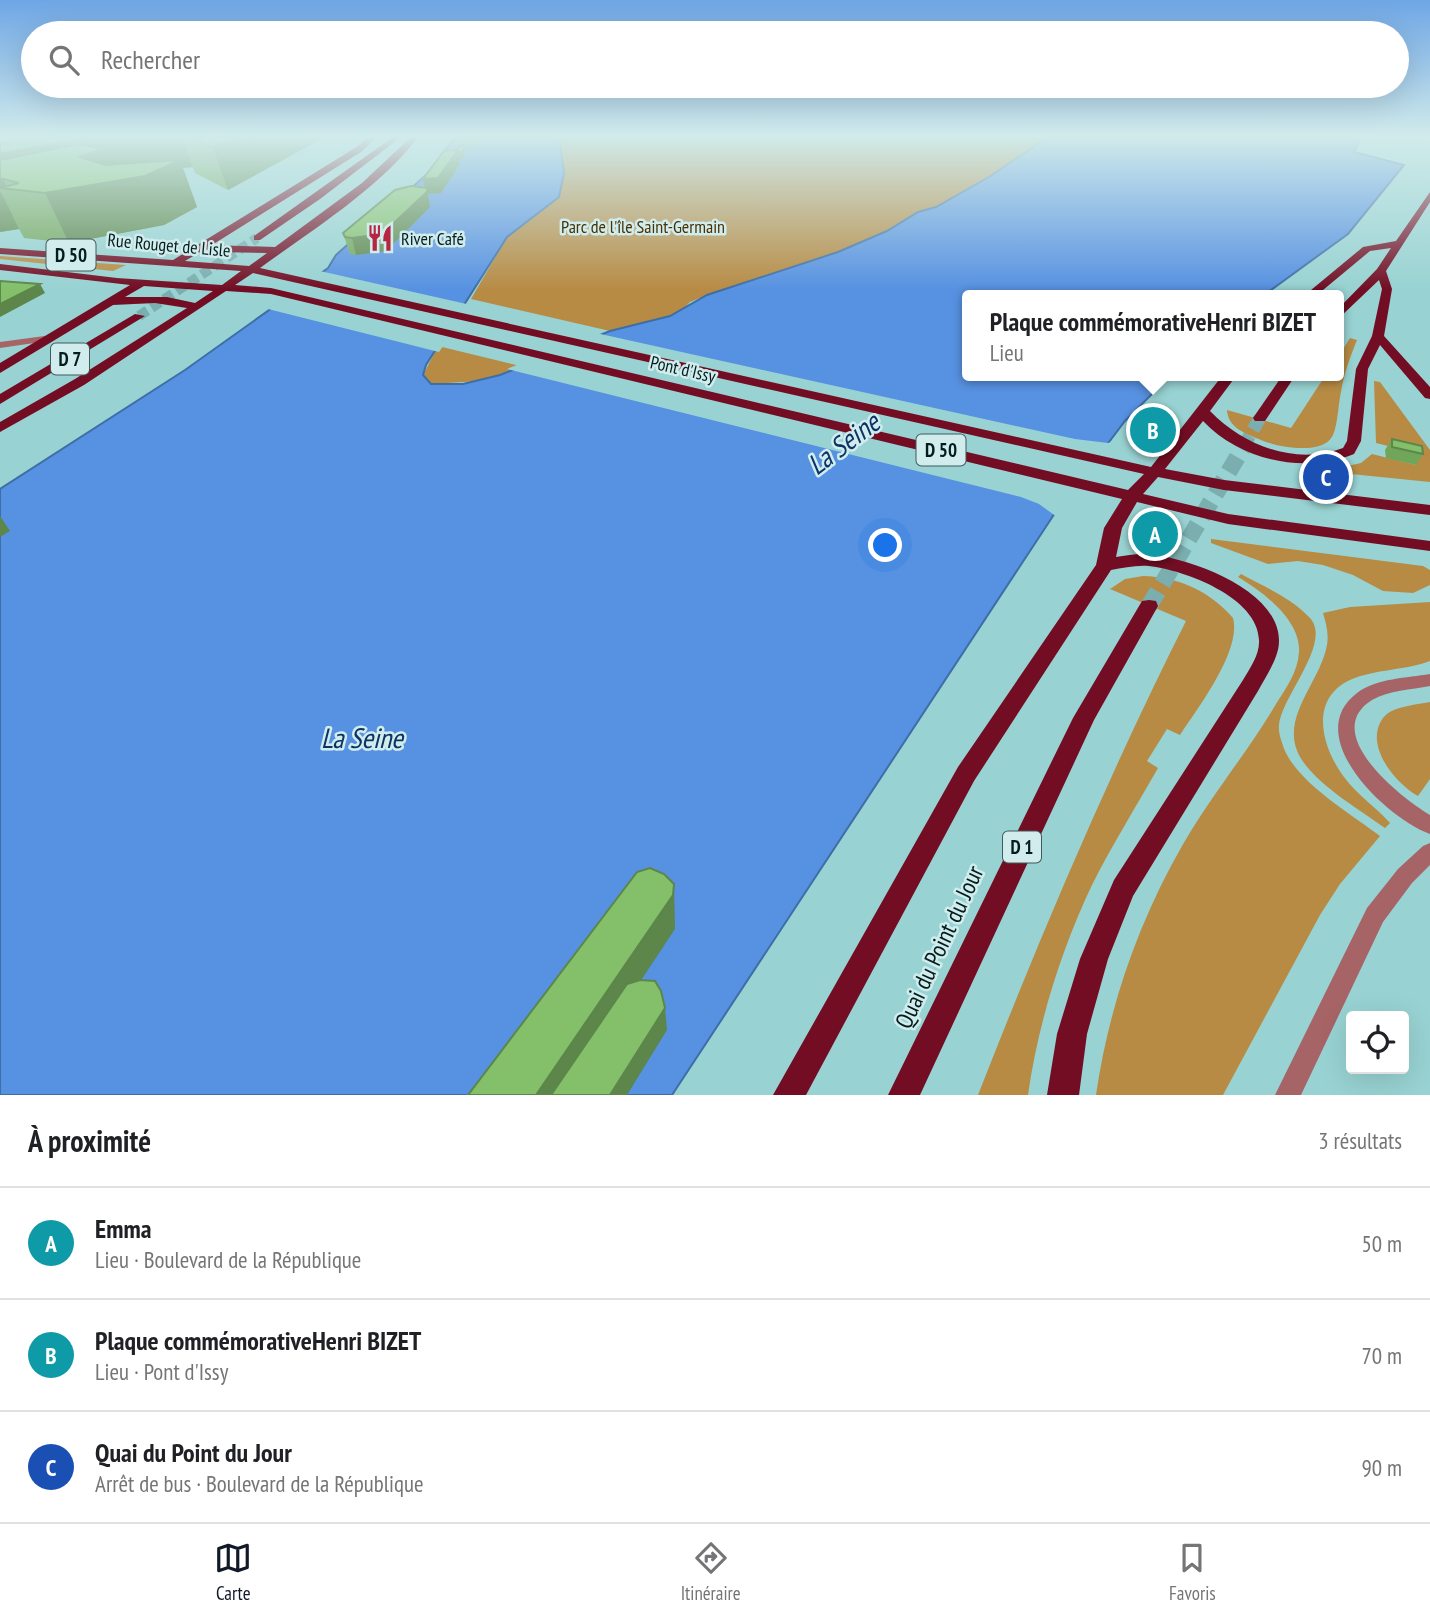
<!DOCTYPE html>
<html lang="fr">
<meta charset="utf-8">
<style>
body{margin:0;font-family:"PT Sans Narrow",sans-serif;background:#f6f6f6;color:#202124}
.controls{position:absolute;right:21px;bottom:21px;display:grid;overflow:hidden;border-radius:7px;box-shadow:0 7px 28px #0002}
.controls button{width:63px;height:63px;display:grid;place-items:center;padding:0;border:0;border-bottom:2px solid #e0e0e0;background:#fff;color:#202124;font:35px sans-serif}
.you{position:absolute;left:886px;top:546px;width:24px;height:24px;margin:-18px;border:5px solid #fff;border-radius:50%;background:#1a73e8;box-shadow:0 0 0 10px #1a73e833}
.badge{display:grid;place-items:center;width:46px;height:46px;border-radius:50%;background:#111827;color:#fff;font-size:23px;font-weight:700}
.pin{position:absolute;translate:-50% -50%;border:4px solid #fff;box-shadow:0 2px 7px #0006}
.popup{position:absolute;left:962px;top:290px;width:382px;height:91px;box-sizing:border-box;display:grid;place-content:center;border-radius:7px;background:#fff;filter:drop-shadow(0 2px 5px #0005);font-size:23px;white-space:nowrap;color:#757577}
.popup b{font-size:26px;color:#202124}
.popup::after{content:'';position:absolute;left:50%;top:100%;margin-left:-14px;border:14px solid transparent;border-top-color:#fff}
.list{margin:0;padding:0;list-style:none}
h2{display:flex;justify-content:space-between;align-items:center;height:91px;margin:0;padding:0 28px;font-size:30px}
h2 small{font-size:23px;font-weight:400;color:#757577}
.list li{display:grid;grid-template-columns:46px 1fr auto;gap:21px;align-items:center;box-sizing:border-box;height:112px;padding:0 28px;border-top:2px solid #e0e0e0}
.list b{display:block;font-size:26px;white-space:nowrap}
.list p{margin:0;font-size:23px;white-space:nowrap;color:#757577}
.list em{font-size:23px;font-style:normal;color:#757577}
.icon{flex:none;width:38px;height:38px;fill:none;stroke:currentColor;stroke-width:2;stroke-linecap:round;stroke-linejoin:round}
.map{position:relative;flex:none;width:1430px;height:1095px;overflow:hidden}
.search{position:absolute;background:#fff;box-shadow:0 7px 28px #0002;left:21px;right:21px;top:21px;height:77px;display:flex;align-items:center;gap:18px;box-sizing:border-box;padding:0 24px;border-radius:38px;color:#757577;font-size:26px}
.sheet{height:427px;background:#fff}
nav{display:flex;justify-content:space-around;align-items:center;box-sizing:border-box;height:98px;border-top:2px solid #e0e0e0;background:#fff;font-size:19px;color:#757577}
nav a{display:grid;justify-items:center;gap:4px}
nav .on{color:#111827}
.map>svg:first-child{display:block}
.green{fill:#b78b44}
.water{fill:#5791e1;stroke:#3e6ea6;stroke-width:2}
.pier{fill:#98d2d2}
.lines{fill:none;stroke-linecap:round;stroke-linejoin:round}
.primary-tunnel-far2{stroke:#7baeae;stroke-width:10;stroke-dasharray:10 5;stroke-linecap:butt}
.primary-tunnel-far1{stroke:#7baeae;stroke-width:13;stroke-dasharray:13 7;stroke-linecap:butt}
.primary-tunnel{stroke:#7baeae;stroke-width:17;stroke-dasharray:17 9;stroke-linecap:butt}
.street{fill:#a76467;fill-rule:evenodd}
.primary{fill:#720d23;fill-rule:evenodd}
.wall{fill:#71a55a}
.shaded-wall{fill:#5c864a}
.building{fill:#83c069;stroke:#5c864a;stroke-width:2}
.labels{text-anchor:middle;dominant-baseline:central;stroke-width:5;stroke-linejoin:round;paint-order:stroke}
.far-park-label{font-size:18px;fill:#493104;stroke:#d0eced}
.far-poi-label{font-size:18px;fill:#051c1d;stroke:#d0eced;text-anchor:start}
.far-street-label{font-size:18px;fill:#051c1d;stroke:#d0eced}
.shield{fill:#d0eced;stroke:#425a5b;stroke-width:2}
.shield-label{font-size:19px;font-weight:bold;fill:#051c1d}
.near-street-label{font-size:24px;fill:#051c1d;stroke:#d0eced}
.near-water-label{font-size:28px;font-style:italic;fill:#0c3365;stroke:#d0eced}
</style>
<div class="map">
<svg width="1430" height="1095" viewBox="0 0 1430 1095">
<rect width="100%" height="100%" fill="#98d2d2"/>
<g class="green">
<polygon points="559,137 1048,137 989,177 936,207 918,212 887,231 838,252 707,295 690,302 680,312 647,323 610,331 471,299 507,237 559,196 564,173"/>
<polygon points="0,256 126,265 113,271 0,259"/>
<path d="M1350 338 1357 340C1350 357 1344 374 1341 392 1338 405 1338 423 1333 435 1324 456 1277 447 1261 440 1246 434 1228 428 1227 410L1291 428 1325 376H1338L1339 356Z"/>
<polygon points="438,346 524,367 480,381 431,384 423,375"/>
<polygon points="1374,381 1380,382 1430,450 1430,482 1341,473 1334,469 1361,463 1372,454 1416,465 1396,448 1376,443"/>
<polygon points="1211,539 1423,566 1430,570 1430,585 1413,593 1383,591 1353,575 1323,565 1298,561 1268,564 1211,543"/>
<path d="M1241 574C1263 586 1291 598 1309 617 1334 641 1281 697 1279 725 1278 733 1282 743 1285 751 1300 784 1351 814 1380 836L1340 884 1320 915 1223 1095H1096C1109 1006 1138 923 1182 846 1210 797 1247 753 1276 704 1286 688 1298 672 1299 652 1301 620 1262 591 1238 577Z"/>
<path d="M1143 576C1178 577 1210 591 1233 618 1242 650 1198 708 1180 735L1167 729 1147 761 1158 768C1136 807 1112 845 1092 885 1061 950 1038 1024 1028 1095H978C1041 934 1108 776 1186 621L1110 589 1125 579Z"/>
<path d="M1430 602V661C1404 671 1370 669 1346 682 1309 703 1323 749 1344 777 1357 795 1376 807 1390 823L1385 828C1360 810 1319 786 1302 760 1276 720 1320 684 1327 645 1329 634 1326 623 1323 613L1350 607Z"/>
<path d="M1430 702V779L1418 796C1396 784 1363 745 1383 718 1392 706 1416 705 1430 702Z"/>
</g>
<polygon class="water" points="455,137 559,137 564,173 559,197 507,237 426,365 423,375 431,384 463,384 500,375 610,331 670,316 707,295 838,252 887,231 918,212 936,207 989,177 1048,137 1361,137 1354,152 1404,165 1348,234 1264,295 968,295 968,376 1170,376 1125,421 1053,516 672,1095 0,1095 0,489 185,370 328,268 336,255 427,174"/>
<g class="pier">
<polygon points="320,271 471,305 439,352 268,309"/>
<polygon points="596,333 1075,439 1108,443 1115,441 1057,517 1039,504 1021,497 507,369"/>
</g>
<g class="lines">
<polyline class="primary-tunnel-far2" points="139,316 257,238"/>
<polyline class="primary-tunnel-far1" points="1243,447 1260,418"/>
<polyline class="primary-tunnel" points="1149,606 1244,446"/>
<g class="street">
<polygon points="52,335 55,336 55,340 0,348 0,342"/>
<path d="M1430 674V686C1411 690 1389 690 1372 700 1319 733 1401 798 1430 815V834C1386 818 1300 736 1357 693 1377 678 1407 678 1430 674Z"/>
<polygon points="1430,843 1430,865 1412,883 1383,922 1301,1095 1275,1095 1367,908 1398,869 1423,846"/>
</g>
<g class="primary">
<path d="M369 137H377L361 152 212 245 275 247 362 183 411 137H418C380 188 312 230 260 268L1151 467 1222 376H1236L1210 411C1244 446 1296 466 1343 448L1347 441 1356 369 1372 336 1382 289 1379 280 1338 319V309L1377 269 1391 248 1370 251 1317 295H1305L1363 247 1396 241 1430 192V202L1386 271 1392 289 1384 336 1430 387V399L1425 398 1380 345 1368 369 1361 441 1354 454C1304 474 1241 461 1203 421L1165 469 1224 480 1430 505V515L1224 490 1158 477 1143 494 1228 514 1430 541V551L1228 524 1137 502 1122 528 1116 557C1126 556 1137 553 1148 554 1189 558 1279 589 1279 641 1279 658 1266 676 1258 691L1133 896 1108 959 1087 1034 1079 1095H1047L1057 1034 1080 959 1114 880 1243 680C1250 668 1260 654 1259 640 1258 597 1184 570 1149 566 1136 565 1123 568 1111 570L974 781 806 1095H773L958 767 1096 565 1104 528 1122 499 271 294 226 291 84 385 0 432V422L75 379 187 308 155 303 113 305 0 373V363L130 285 0 270V264L117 278 222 285 241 271 0 254V248L173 260 355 148ZM205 249 213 252 267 253 249 266 185 261ZM253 273 1144 474 1128 490 271 288 235 285ZM144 286 213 291 195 303 167 297H125Z"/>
<polygon points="393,137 401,137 320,199 260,240 254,240 254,236"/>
<polygon points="135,314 145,316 0,404 0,394"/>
<polygon points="1282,376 1295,376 1265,421 1255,421 1253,418"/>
<polygon points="1149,600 1156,601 1158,606 1094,720 920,1095 888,1095 1073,718 1142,601"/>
</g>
</g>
<g class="wall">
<polygon points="23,137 325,137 228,190 195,173 193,167 183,168 197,207 164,225 69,243 24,238 19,229 0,232 0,144"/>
<polygon points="481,137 474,146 464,147 465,157 459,160 460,164 441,193 428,194 430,207 386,251 356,255 350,254 343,233 425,188 423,179 453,151 461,146 460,140"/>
<polygon points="1392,439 1423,454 1416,465 1386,458 1385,450"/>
</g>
<g class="shaded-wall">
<polygon points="87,137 182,137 193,167 183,168 197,207 164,225 69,243 45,193 19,183 3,179 8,189 0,188 0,154"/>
<polygon points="189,137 325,137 228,190 213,148"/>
<polygon points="475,137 481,137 474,146 473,139"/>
<polygon points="463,145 465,157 459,160 460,164 441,193 428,194 430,207 386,251 356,255 352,238 426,193 423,179"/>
<polygon points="0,191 5,200 19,229 0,232"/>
<polygon points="40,284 45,293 0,317 0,304"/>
<polygon points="0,516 10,531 0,537"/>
<polygon points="674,884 675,929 565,1095 536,1095"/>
<polygon points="665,1008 667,1030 627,1095 610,1095"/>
</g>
<g class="building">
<polygon points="23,137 87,137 0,154 0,144"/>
<polygon points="189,137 238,137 213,148"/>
<polygon points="462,137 475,137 473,139 460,140"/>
<polygon points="79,144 102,149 80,157 105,165 180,160 145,176 45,193 0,188 19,183 3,179 0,179 0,160"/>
<polygon points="463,145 464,150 458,153 458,150 453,151"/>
<polygon points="458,150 438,178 423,179 444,151"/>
<polygon points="411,186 427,188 427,192 382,234 352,238 345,237 343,233 395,190"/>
<polygon points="0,281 40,284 0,304"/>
<polygon points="1392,439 1422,446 1423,454 1392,447"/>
<polygon points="650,868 664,874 674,884 673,895 536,1095 468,1095 637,872"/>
<polygon points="640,980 655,981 661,991 665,1008 610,1095 551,1095 627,984"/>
</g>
<linearGradient id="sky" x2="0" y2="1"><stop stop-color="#6ea6e5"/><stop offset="0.47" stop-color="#d1ebeb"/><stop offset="1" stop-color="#d1ebeb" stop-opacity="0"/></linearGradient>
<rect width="1430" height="290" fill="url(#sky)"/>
<defs>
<symbol id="restaurant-bare" viewBox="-9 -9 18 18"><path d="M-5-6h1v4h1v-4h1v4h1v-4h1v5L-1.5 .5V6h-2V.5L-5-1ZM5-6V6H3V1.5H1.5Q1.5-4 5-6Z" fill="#b72540" stroke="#d0eced" stroke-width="2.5" paint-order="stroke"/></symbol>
</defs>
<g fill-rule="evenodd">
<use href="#restaurant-bare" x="361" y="219" width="38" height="38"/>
</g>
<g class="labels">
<g class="far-park-label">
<text x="643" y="226">Parc de l'île Saint-Germain</text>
</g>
<g class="far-poi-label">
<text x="401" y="238">River Café</text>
</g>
<g class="far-street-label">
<text transform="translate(169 245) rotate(5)">Rue Rouget de Lisle</text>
<text transform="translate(683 369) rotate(13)">Pont d'Issy</text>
</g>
<g class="shield">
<rect x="46.5" y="239.5" width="49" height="31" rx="5"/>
<rect x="51" y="343.5" width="38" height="31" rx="5"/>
<rect x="916.5" y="434.5" width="49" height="31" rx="5"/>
<rect x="1003" y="831.5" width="38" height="31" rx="5"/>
</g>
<g class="shield-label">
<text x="71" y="255">D 50</text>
<text x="70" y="359">D 7</text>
<text x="941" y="450">D 50</text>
<text x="1022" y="847">D 1</text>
</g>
<g class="near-street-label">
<text transform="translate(939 947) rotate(-65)">Quai du Point du Jour</text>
</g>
<g class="near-water-label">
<text transform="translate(843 443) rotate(-37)">La Seine</text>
<text x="362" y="737">La Seine</text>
</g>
</g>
</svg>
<div class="controls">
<button><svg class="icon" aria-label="locate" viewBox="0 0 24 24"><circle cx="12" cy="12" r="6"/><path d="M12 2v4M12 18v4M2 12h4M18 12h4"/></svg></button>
</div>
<div class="you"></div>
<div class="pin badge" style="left:1155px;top:534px;background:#0f9aa8">A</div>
<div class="pin badge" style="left:1153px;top:430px;background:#0f9aa8">B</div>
<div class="popup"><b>Plaque commémorativeHenri BIZET</b>Lieu</div>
<div class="pin badge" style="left:1326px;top:477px;background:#1a4fb4">C</div>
<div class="search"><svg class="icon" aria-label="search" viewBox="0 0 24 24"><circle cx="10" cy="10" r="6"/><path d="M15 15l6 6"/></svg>Rechercher</div>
</div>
<section class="sheet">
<h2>À proximité<small>3 résultats</small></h2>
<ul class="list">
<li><span class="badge" style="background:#0f9aa8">A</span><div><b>Emma</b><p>Lieu · Boulevard de la République</p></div><em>50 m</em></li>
<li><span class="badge" style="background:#0f9aa8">B</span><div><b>Plaque commémorativeHenri BIZET</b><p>Lieu · Pont d'Issy</p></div><em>70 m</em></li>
<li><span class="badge" style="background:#1a4fb4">C</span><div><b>Quai du Point du Jour</b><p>Arrêt de bus · Boulevard de la République</p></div><em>90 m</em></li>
</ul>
</section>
<nav>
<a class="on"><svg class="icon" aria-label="map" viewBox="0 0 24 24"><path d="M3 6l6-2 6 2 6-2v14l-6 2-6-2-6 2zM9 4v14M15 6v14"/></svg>Carte</a>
<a><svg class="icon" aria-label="directions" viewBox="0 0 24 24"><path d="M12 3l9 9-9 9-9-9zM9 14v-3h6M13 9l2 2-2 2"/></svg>Itinéraire</a>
<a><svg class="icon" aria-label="saved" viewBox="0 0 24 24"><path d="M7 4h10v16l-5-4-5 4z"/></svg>Favoris</a>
</nav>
